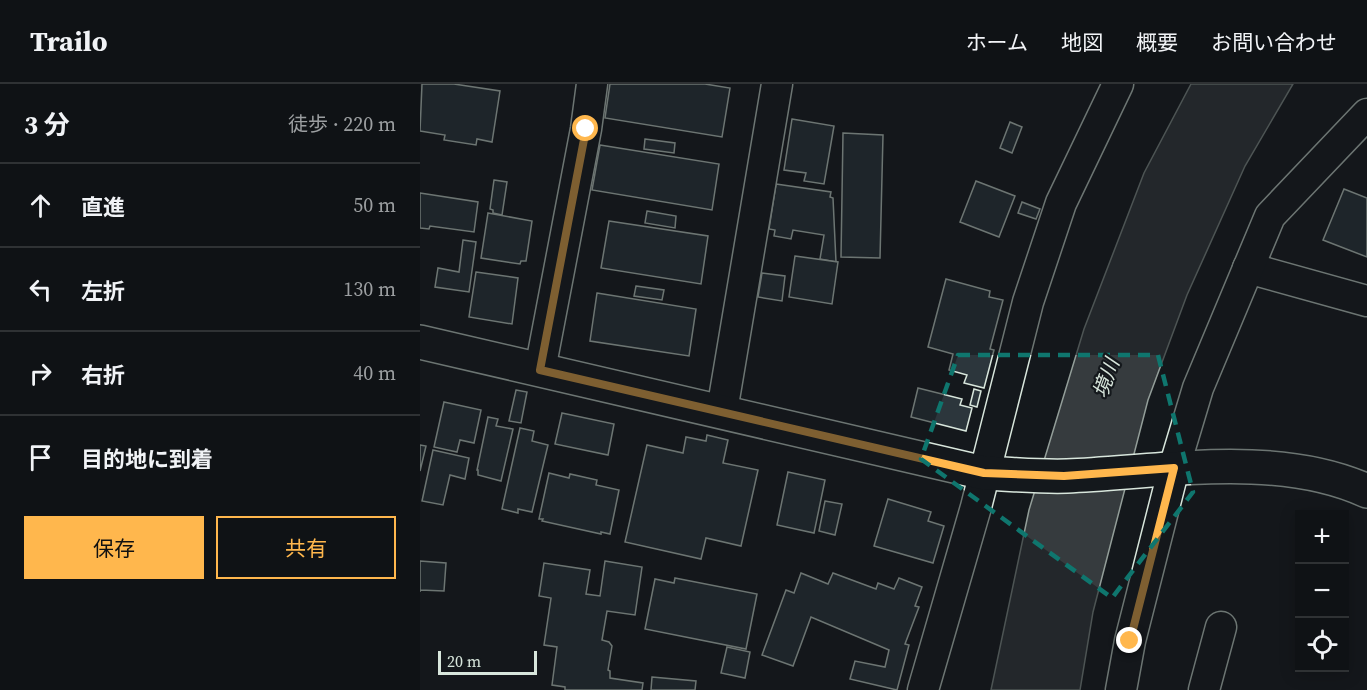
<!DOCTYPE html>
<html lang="ja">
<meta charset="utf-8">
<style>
body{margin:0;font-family:"Source Serif 4","Noto Sans JP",serif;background:#181b1e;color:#f1f3f6}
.controls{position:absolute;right:18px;bottom:18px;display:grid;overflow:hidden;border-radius:0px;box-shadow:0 3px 15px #0003}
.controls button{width:54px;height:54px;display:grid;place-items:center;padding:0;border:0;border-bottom:2px solid #2f3234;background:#0f1215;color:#f1f3f6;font:30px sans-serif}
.scale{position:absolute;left:18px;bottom:15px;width:99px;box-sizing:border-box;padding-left:6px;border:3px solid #d8e6dc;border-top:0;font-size:16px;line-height:21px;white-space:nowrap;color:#d8e6dc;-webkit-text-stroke:4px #14181c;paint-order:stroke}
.stop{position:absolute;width:18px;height:18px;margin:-14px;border:4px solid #ffb74d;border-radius:50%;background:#fff}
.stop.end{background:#ffb74d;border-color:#fff;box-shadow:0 2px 6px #0008}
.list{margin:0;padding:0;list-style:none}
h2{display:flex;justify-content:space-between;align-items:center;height:78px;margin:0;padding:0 24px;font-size:26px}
h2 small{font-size:20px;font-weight:400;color:#9b9ea0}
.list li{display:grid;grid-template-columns:39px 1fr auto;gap:18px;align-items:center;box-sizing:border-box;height:84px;padding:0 24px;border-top:2px solid #2f3234}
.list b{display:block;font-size:22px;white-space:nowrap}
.list em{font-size:20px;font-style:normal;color:#9b9ea0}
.actions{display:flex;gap:12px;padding:18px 24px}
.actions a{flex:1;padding:14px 0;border:2px solid #ffb74d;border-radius:0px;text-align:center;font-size:21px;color:#ffb74d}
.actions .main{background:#ffb74d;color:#111}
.icon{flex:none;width:33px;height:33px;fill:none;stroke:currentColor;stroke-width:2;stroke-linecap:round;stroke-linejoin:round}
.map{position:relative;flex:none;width:947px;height:606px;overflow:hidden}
header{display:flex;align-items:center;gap:36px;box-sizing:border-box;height:84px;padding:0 30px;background:#0f1215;border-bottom:2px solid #2f3234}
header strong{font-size:28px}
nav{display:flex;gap:33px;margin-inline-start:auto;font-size:21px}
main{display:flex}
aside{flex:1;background:#0f1215}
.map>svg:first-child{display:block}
.water{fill:#363b3e;stroke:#939e99;stroke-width:1.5}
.building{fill:#2c363c;stroke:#d8e6dc;stroke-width:1.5}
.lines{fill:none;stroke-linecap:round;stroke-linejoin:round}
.street-casing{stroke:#d8e6dc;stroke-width:33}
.secondary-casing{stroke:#d8e6dc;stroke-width:36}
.street{stroke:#14181c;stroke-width:30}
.secondary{stroke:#14181c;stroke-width:33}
.route{stroke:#ffb74d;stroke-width:8}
.marked{fill:none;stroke:#0f766e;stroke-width:4.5;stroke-dasharray:12 8;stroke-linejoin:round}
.labels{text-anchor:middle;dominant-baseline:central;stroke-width:4.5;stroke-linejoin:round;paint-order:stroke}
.water-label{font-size:20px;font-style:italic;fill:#d8e6dc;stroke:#14181c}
</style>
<header>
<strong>Trailo</strong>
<nav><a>ホーム</a><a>地図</a><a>概要</a><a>お問い合わせ</a></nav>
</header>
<main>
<aside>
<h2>3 分<small>徒歩 · 220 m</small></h2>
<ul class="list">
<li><svg class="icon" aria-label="ahead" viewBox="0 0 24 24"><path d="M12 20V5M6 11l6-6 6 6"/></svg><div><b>直進</b></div><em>50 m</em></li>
<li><svg class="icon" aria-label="left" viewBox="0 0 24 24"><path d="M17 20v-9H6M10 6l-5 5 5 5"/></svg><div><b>左折</b></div><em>130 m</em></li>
<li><svg class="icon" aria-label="right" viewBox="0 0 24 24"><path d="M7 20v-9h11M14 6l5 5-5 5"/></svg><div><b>右折</b></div><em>40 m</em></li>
<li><svg class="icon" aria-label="arrive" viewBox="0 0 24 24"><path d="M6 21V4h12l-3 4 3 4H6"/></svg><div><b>目的地に到着</b></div></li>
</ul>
<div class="actions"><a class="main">保存</a><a>共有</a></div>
</aside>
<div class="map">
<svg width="947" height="606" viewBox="0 0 947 606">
<rect width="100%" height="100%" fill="#14181c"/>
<polygon class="water" points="771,0 873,0 825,82 767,211 728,316 673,528 660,606 571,606 609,426 664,245 724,89"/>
<g class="building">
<polygon points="2,0 34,0 80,7 72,58 57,55 56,61 24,56 25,51 0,47"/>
<polygon points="190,0 285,0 310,4 302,53 185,34"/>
<polygon points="372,35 414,42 404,100 384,97 386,89 364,86"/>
<polygon points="590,38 602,43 592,69 580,64"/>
<polygon points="423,49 463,51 460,174 421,173"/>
<polygon points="225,55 255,59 254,69 224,65"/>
<polygon points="180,61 299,80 292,126 172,106"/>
<polygon points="74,96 87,98 82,131 73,129 73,126 70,125"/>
<polygon points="556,97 595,112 579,153 540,138"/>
<polygon points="356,100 411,108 410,113 413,114 416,178 400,175 404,151 373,146 371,155 354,152 355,146 349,145"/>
<polygon points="924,105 947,114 947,173 903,156"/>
<polygon points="0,109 58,118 54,148 10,142 9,145 0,144"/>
<polygon points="602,118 620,125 616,135 598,129"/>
<polygon points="227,127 256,132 255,144 225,139"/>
<polygon points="68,129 112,137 106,177 101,177 100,180 61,174"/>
<polygon points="189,137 288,152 281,200 181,184"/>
<polygon points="43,156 56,158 49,208 15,203 18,184 39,188"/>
<polygon points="375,172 418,178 412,220 369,213"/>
<polygon points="56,188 98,194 92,240 49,233"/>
<polygon points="342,189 365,192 362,217 338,213"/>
<polygon points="526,195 570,207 569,213 583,216 570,265 574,266 564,304 544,299 547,291 529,286 533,270 508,263"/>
<polygon points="216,202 244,206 242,216 214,212"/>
<polygon points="177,209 276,225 269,272 170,257"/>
<polygon points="498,304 542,315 540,321 552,324 546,347 491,333"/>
<polygon points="554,305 561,307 557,323 550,321"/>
<polygon points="96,306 107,308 101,339 89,337"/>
<polygon points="24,318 61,326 54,359 40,356 37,368 14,363"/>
<polygon points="142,329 194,340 188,371 135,360"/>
<polygon points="68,333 78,335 76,342 93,345 81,397 58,391 58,386 57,386"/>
<polygon points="100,344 114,347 112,357 128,361 112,428 98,425 98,429 82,425"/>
<polygon points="287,351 308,356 303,379 338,386 321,462 286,454 281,475 205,458 227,361 263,369 266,353 286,357"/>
<polygon points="0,361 6,362 0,387"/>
<polygon points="13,366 49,374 45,395 30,391 23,421 2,417"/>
<polygon points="368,388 405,396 394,449 357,441"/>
<polygon points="129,389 149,394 150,390 177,396 176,401 199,406 190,450 181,448 181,450 122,437 123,435 119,435"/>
<polygon points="468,415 511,428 508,437 524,442 513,479 454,462"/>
<polygon points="405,417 422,420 415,451 399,447"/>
<polygon points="0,477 26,479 24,507 0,506 0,508"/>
<polygon points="185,477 222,483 215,531 187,527 182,556 189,558 192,562 188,586 190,587 190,594 223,599 222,606 145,606 145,603 132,601 137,563 124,561 131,514 119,512 124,479 170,486 166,510 180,512"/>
<polygon points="381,489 408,500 413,489 456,505 458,499 474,505 479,494 502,503 495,522 499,523 485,560 489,561 477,606 430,595 435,577 465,583 469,566 391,533 373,582 342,571 366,506 374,509"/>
<polygon points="255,494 337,510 326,565 225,545 235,495 254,499"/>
<polygon points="307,563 330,568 325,594 301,589"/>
<polygon points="232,593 276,597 275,606 231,606"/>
</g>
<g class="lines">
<defs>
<g id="street">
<polyline points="828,184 947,217"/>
<polyline points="120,286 166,45 172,0"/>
<polyline points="302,327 357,0"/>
<polyline points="503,606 556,423 608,218 641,119 698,0"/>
<polyline points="701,606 710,557 754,384 778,304 850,132 947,30"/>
<polyline points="784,606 801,543"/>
</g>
<path id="secondary" d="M0 258 564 389C591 390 619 393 647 392 741 388 858 366 947 407"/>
</defs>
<use href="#street" class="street-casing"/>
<use href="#secondary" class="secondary-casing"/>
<use href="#street" class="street"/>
<use href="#secondary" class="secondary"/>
</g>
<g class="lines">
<polyline class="route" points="166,45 120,286 564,389 644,392 754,384 710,557"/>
</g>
<path d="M0 0H947V606H0ZM538 271H738L773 408 692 514 501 375Z" fill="#14181c" fill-opacity=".55" fill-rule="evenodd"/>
<path class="marked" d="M538 271H738L773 408 692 514 501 375Z"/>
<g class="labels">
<g class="water-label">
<text transform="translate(686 294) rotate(-70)">境川</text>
</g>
</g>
</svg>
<div class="controls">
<button>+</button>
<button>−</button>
<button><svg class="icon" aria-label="locate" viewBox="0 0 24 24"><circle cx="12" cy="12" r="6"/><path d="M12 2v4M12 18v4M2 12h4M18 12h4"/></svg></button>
</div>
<div class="scale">20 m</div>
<div class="stop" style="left:166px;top:45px"></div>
<div class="stop end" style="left:710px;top:557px"></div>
</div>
</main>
